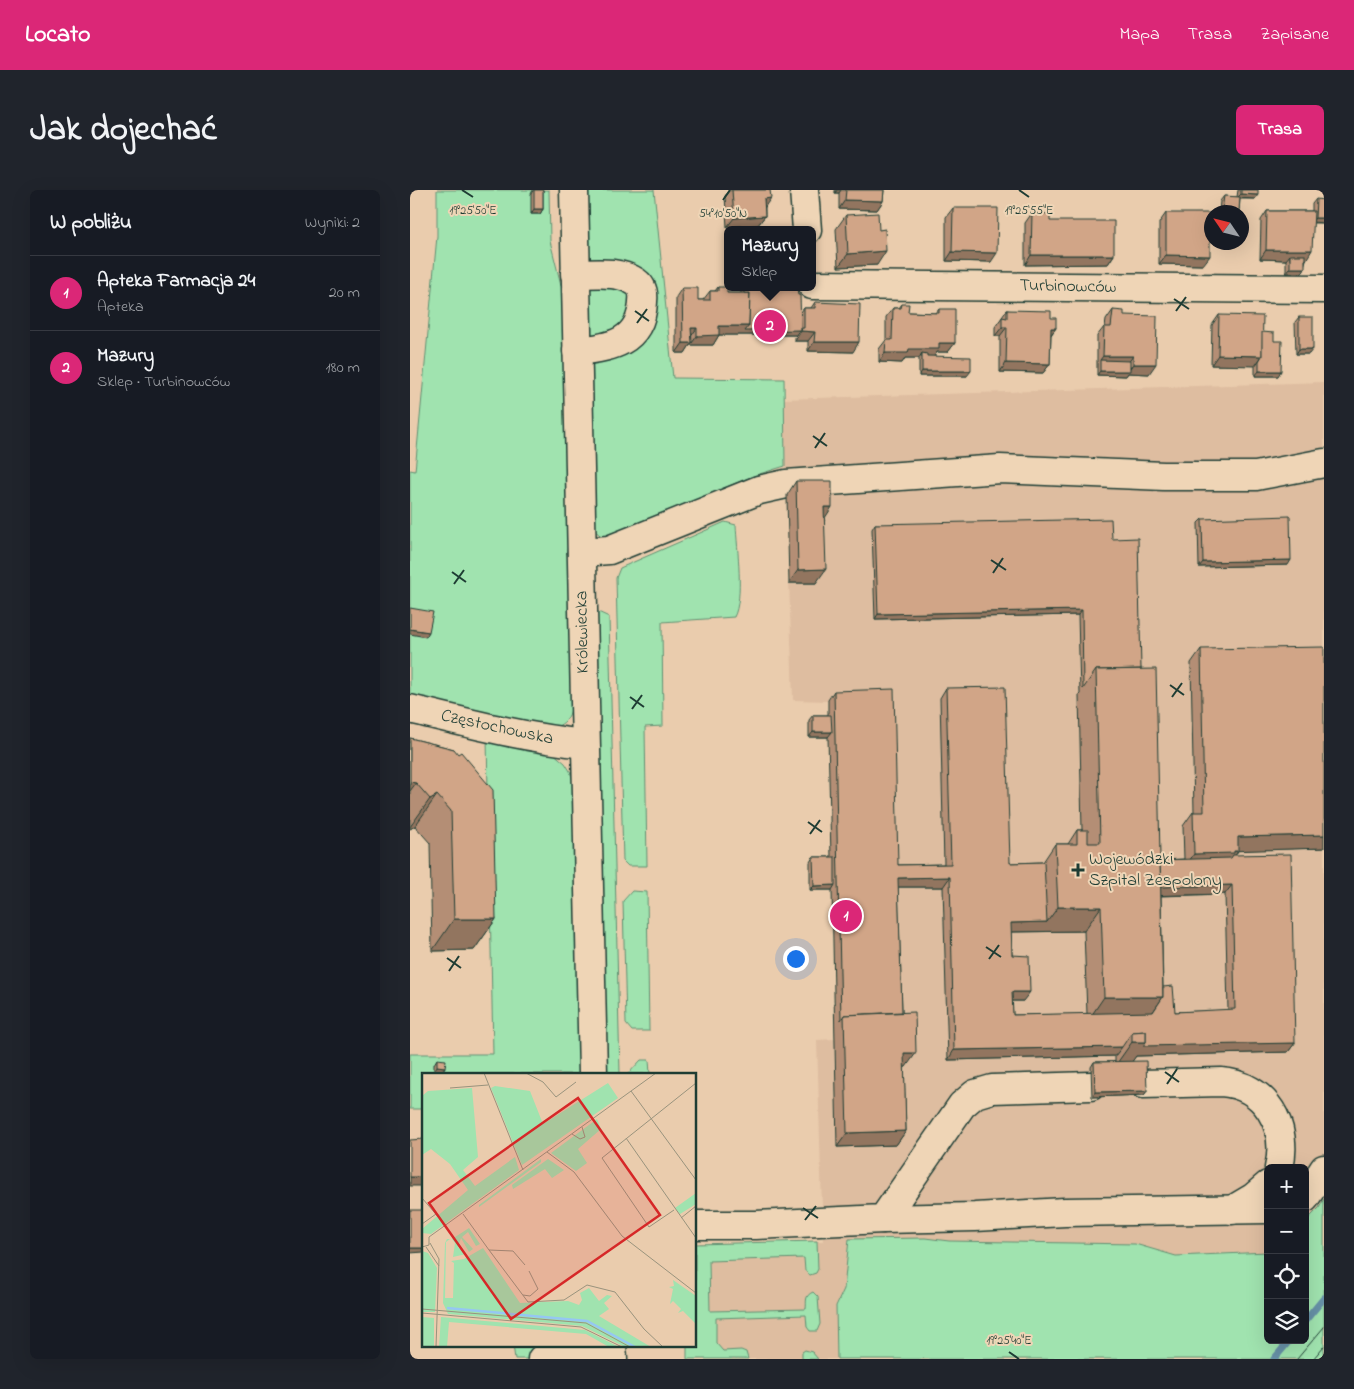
<!DOCTYPE html>
<html lang="pl">
<meta charset="utf-8">
<style>
body{margin:0;font-family:"Indie Flower",sans-serif;background:#20242c;color:#f1f3f6}
.controls{position:absolute;right:15px;bottom:15px;display:grid;overflow:hidden;border-radius:8px;box-shadow:0 5px 20px #0002}
.controls button{width:45px;height:45px;display:grid;place-items:center;padding:0;border:0;border-bottom:1px solid #363941;background:#171b24;color:#f1f3f6;font:25px sans-serif}
.compass{position:absolute;left:794px;top:15px;width:45px;height:45px;border-radius:50%;background:#171b24;box-shadow:0 5px 20px #0002;rotate:305deg}
.you{position:absolute;left:385px;top:768px;width:18px;height:18px;margin:-12px;border:4px solid #fff;border-radius:50%;background:#1a73e8;box-shadow:0 0 0 8px #1a73e833}
.badge{display:grid;place-items:center;width:32px;height:32px;border-radius:50%;background:#db2777;color:#fff;font-size:16px;font-weight:700}
.pin{position:absolute;translate:-50% -50%;border:2px solid #fff;box-shadow:0 1px 5px #0006}
.popup{position:absolute;left:314px;top:36px;width:92px;height:65px;box-sizing:border-box;display:grid;place-content:center;border-radius:8px;background:#171b24;filter:drop-shadow(0 1px 4px #0005);font-size:16px;white-space:nowrap;color:#9ea1a6}
.popup b{font-size:19px;color:#f1f3f6}
.popup::after{content:'';position:absolute;left:50%;top:100%;margin-left:-10px;border:10px solid transparent;border-top-color:#171b24}
.list{margin:0;padding:0;list-style:none}
h2{display:flex;justify-content:space-between;align-items:center;height:65px;margin:0;padding:0 20px;font-size:21px}
h2 small{font-size:16px;font-weight:400;color:#9ea1a6}
.list li{display:grid;grid-template-columns:32px 1fr auto;gap:15px;align-items:center;box-sizing:border-box;height:75px;padding:0 20px;border-top:1px solid #363941}
.list b{display:block;font-size:19px;white-space:nowrap}
.list p{margin:0;font-size:16px;white-space:nowrap;color:#9ea1a6}
.list em{font-size:16px;font-style:normal;color:#9ea1a6}
.icon{flex:none;width:28px;height:28px;fill:none;stroke:currentColor;stroke-width:2;stroke-linecap:round;stroke-linejoin:round}
.map{position:relative;flex:none;width:914px;height:1169px;overflow:hidden;border-radius:8px}
header{display:flex;align-items:center;gap:30px;box-sizing:border-box;height:70px;padding:0 25px;background:#db2777;color:#fff}
header strong{font-size:24px}
nav{display:flex;gap:28px;margin-inline-start:auto;font-size:18px}
.intro{display:flex;align-items:center;justify-content:space-between;box-sizing:border-box;height:120px;padding:0 30px}
h1{margin:0;font-size:35px}
.button{padding:12px 22px;border-radius:8px;background:#db2777;color:#fff;font-size:18px;font-weight:700}
main{display:flex;gap:30px;padding:0 30px}
aside{flex:1;background:#171b24;border-radius:8px;box-shadow:0 5px 20px #0002}
.map>svg:first-child{display:block}
.built{fill:#debda0}
.green{fill:#a0e3af;stroke:#609072}
.lines{fill:none;stroke-linecap:round;stroke-linejoin:round}
.stream{stroke:#6690a6;stroke-width:7}
.minor-casing{stroke:#1f3d34;stroke-width:31}
.major-casing{stroke:#1f3d34;stroke-width:31}
.minor{stroke:#efd5b6;stroke-width:28}
.major{stroke:#efd5b6;stroke-width:28}
.tram{stroke:#1f3d34;stroke-width:1}
.wall{fill:#b48e74;stroke:#1f3d34;fill-rule:evenodd}
.shaded-wall{fill:#92745e;stroke:#1f3d34}
.building{fill:#d1a587;stroke:#1f3d34}
.ticks{fill:none;stroke:#1f3d34;stroke-width:2}
.poi-dot{fill:#1f3d34;stroke:#efd5b6;stroke-width:2}
.labels{text-anchor:middle;dominant-baseline:central;stroke-width:4;stroke-linejoin:round;paint-order:stroke}
.street-label{font-size:18px;fill:#1f3d34;stroke:#efd5b6}
.poi-label{font-size:18px;fill:#1f3d34;stroke:#efd5b6;text-anchor:start}
.inset-river{fill:none;stroke:#95c7f2;stroke-width:2.5}
.inset-road{fill:none;stroke:#99937d;stroke-width:1}
.view{fill:#d62828;fill-opacity:0.15;stroke:#d62828;stroke-width:2.5}
.inset-edge{fill:none;stroke:#1f3d34;stroke-width:2.5}
.ticks-label{font-size:12px;text-anchor:middle;fill:#1f3d34;stroke:#efd5b6;stroke-width:4;stroke-linejoin:round;paint-order:stroke}
</style>
<header>
<strong>Locato</strong>
<nav><a>Mapa</a><a>Trasa</a><a>Zapisane</a></nav>
</header>
<div class="intro"><h1>Jak dojechać</h1><a class="button">Trasa</a></div>
<main>
<aside>
<h2>W pobliżu<small>Wyniki: 2</small></h2>
<ul class="list">
<li><span class="badge">1</span><div><b>Apteka Farmacja 24</b><p>Apteka</p></div><em>20 m</em></li>
<li><span class="badge">2</span><div><b>Mazury</b><p>Sklep · Turbinowców</p></div><em>180 m</em></li>
</ul>
</aside>
<div class="map">
<svg width="914" height="1169" viewBox="0 0 914 1169">
<rect width="100%" height="100%" fill="#eaccad"/>
<filter id="ink" filterUnits="userSpaceOnUse"><feTurbulence type="fractalNoise" baseFrequency=".02" numOctaves="2"/><feDisplacementMap in="SourceGraphic" scale="10" xChannelSelector="R" yChannelSelector="G"/><feConvolveMatrix kernelMatrix="1 2 1 2 8 2 1 2 1" color-interpolation-filters="sRGB"/></filter>
<g filter="url(#ink)">
<polygon class="built" points="914,192 914,1017 895,1041 895,978 858,978 858,1087 791,1169 316,1169 292,1152 290,1053 413,1051 407,850 425,849 418,511 383,510 373,209"/>
<g class="green">
<path d="M27 0H139L140 51 152 99 162 503C162 520 161 532 143 538L0 507V280L5 281 27 46Z"/>
<polygon points="176,0 244,0 263,188 374,189 375,276 343,286 194,348 185,341"/>
<path d="M315 332 326 335C327 358 334 408 324 427L252 432 253 536 235 537 237 676H218L213 671 206 388 210 378Z"/>
<polygon points="186,421 199,427 210,884 196,884"/>
<polygon points="77,548 143,563 155,573 160,581 163,591 171,884 14,884 14,919 0,919 0,864 83,864"/>
<polygon points="222,701 237,702 239,841 222,841 216,834 213,711"/>
<polygon points="231,870 239,870 240,884 218,884"/>
<polygon points="914,1009 914,1165 911,1169 427,1169 426,1116 434,1099 439,1049 515,1048 539,1051 725,1054 766,1066 858,1062 858,1150 895,1150 895,1032 909,1018"/>
<path d="M407 1051 408 1079 406 1083 400 1085 395 1081 394 1068 299 1071 300 1121 396 1119C397 1111 394 1106 403 1102L408 1107 410 1134 407 1141H400L397 1137 396 1125 306 1128V1153L313 1161 331 1160 336 1162 338 1169H277V1155H285V1054Z"/>
<polygon points="103,1155 174,1155 174,1169 105,1169"/>
<polygon points="395,1160 402,1162 408,1169 392,1169 392,1162"/>
</g>
<g class="lines">
<g class="stream">
<polyline points="895,1131 914,1108"/>
<polyline points="864,1169 880,1150"/>
</g>
<defs>
<g id="minor">
<polyline points="394,0 397,40"/>
<path d="M165 84C185 84 208 80 226 92 233 97 234 104 233 112 231 152 201 158 167 161"/>
<polyline points="402,95 914,99"/>
<polyline points="172,362 199,360 349,300 376,294 590,279 754,286 846,286 914,273"/>
<path d="M0 519C58 533 116 548 175 554"/>
<path d="M733 894 811 892C856 895 879 936 869 978"/>
<polyline points="895,1008 914,979"/>
<polyline points="822,1020 844,1007 858,995"/>
<polyline points="473,1029 565,1027 655,1022 858,1019"/>
<polyline points="285,1035 346,1035 473,1029 552,915 565,904 582,899 681,896"/>
<polyline points="132,1169 182,1167"/>
</g>
<g id="major">
<polyline points="164,0 183,884"/>
<polyline points="181,1155 182,1169"/>
<polyline points="202,1155 203,1169"/>
</g>
</defs>
<use href="#minor" class="minor-casing"/>
<use href="#major" class="major-casing"/>
<use href="#minor" class="minor"/>
<use href="#major" class="major"/>
<g class="tram">
<polyline points="887,1169 914,1137"/>
<polyline points="903,1169 914,1156"/>
</g>
</g>
<g class="wall">
<polygon points="123,0 133,0 133,19 130,24 121,24 121,4"/>
<polygon points="320,0 360,0 355,18 355,26 348,35 317,37 315,6"/>
<polygon points="425,0 474,0 473,11 467,20 429,19 429,3 425,3"/>
<polygon points="828,0 848,0 845,9 830,9 829,21 828,22 809,22 810,11 814,6 827,7"/>
<polygon points="906,9 914,33 903,33 896,70 892,83 876,83 876,70 850,69 851,30 857,21 902,21 902,14"/>
<polygon points="543,18 581,72 536,71 536,27"/>
<polygon points="622,23 640,31 704,65 698,74 615,75 615,33"/>
<polygon points="756,23 793,75 749,74 749,33"/>
<polygon points="436,25 469,40 467,75 428,77 426,39"/>
<polygon points="308,97 317,103 331,103 331,99 332,97 387,97 390,123 394,118 401,118 405,112 443,162 398,161 398,151 385,151 385,147 387,145 309,145 303,155 280,155 275,163 266,163 266,107 272,98 288,110 293,110 300,101 305,101"/>
<polygon points="492,114 498,122 526,123 529,119 545,153 538,162 527,162 524,167 557,186 509,186 509,168 495,168 492,173 469,172 469,159 476,150 476,127 483,118 489,118"/>
<polygon points="597,120 641,128 646,138 641,145 640,174 633,183 590,182 590,146 585,146 585,137"/>
<polygon points="703,120 714,125 739,184 718,183 716,186 687,185 687,146 694,137 695,137 696,130"/>
<polygon points="809,125 852,143 864,151 868,186 845,186 845,175 801,175 802,135"/>
<polygon points="889,127 899,164 886,164 885,132"/>
<polygon points="386,291 415,328 406,393 379,393 377,305"/>
<polygon points="792,329 878,375 789,377 788,333"/>
<path d="M465 334 702 349 731 479 750 670 774 669 773 636 783 622H784L781 473 791 459 914 658 828 660 825 665 885 853 878 862 726 866 722 871 737 901 734 905 682 907 681 877 684 872H705V866L538 870 533 697H488L492 822 496 877H494L496 941 486 955 427 957 422 700H400V672L403 667H421L418 547H399V530L403 525H418V510L424 501 488 675 534 674 530 508 536 498 600 673 633 672 645 654H658L667 640H672L669 505 670 504 668 425 465 429 462 339ZM815 704 818 820 765 822 753 797 751 706ZM674 741 677 824 603 825 602 811H613L602 765 601 742Z"/>
<polygon points="0,548 44,559 86,729 64,760 22,761 20,653 5,636 0,639"/>
<polygon points="27,869 35,877 32,882 24,881 24,874"/>
</g>
<g class="shaded-wall">
<polygon points="427,0 431,0 429,3 425,3"/>
<polygon points="831,4 848,5 845,9 827,8"/>
<polygon points="361,8 354,18 354,9"/>
<polygon points="435,10 473,11 467,20 429,19"/>
<polygon points="124,19 133,19 130,24 121,24"/>
<polygon points="812,20 829,21 828,22 810,22"/>
<polygon points="355,26 348,35 317,37 324,28"/>
<polygon points="905,28 914,28 914,33 902,32"/>
<polygon points="856,60 902,60 896,70 880,70 880,65 876,70 850,69"/>
<polygon points="476,61 467,75 428,77 438,64"/>
<polygon points="542,62 587,63 581,72 536,71"/>
<polygon points="621,65 704,65 698,74 615,75"/>
<polygon points="756,65 800,66 793,75 749,74"/>
<polygon points="880,78 895,78 892,83 876,83"/>
<polygon points="309,136 339,136 390,140 387,145 309,145 303,155 280,155 275,163 266,163 273,153 282,153 287,146"/>
<polygon points="592,137 597,137 590,146 585,146"/>
<polygon points="281,138 287,138 280,148"/>
<polygon points="641,138 646,138 639,147"/>
<polygon points="391,141 405,142 398,151 385,151"/>
<polygon points="404,152 449,152 443,162 398,161"/>
<polygon points="529,153 545,153 538,162 527,162 523,168 512,168 512,163 509,168 495,168 492,173 469,172 475,163"/>
<polygon points="889,159 903,159 899,164 886,164"/>
<polygon points="808,165 852,166 845,176 801,175"/>
<polygon points="693,166 723,166 716,176 690,170"/>
<polygon points="596,173 640,174 633,183 590,182"/>
<polygon points="723,174 746,174 739,184 718,183 716,186 687,185 690,181 718,181"/>
<polygon points="512,181 561,181 557,186 509,186"/>
<polygon points="849,181 871,181 868,186 845,186"/>
<polygon points="414,317 422,317 413,331"/>
<polygon points="881,370 878,375 789,377 793,372"/>
<polygon points="416,379 406,393 379,393 388,380"/>
<polygon points="672,420 668,425 465,429 468,424"/>
<polygon points="0,439 19,442 16,447 0,444"/>
<polygon points="403,542 422,542 418,547 399,547"/>
<polygon points="0,592 6,593 0,601"/>
<polygon points="27,605 5,636 0,639 0,637 20,609"/>
<polygon points="914,645 914,658 818,661 828,647"/>
<polygon points="824,661 828,661 819,675 774,678 784,664"/>
<polygon points="540,687 533,697 481,697 488,688"/>
<polygon points="425,695 422,700 400,700 404,696"/>
<polygon points="822,695 815,704 733,706 740,697"/>
<polygon points="648,717 691,717 674,741 594,742 601,733 637,732"/>
<polygon points="44,729 86,729 64,760 22,761"/>
<polygon points="602,802 620,802 613,811 595,811"/>
<polygon points="694,807 753,807 736,832 677,832"/>
<polygon points="722,852 885,853 878,862 726,866 719,876 705,876"/>
<polygon points="712,857 705,866 538,870 544,860"/>
<polygon points="494,863 506,863 496,877 484,877"/>
<polygon points="27,876 35,877 32,882 24,881"/>
<polygon points="737,901 734,905 682,907 685,902"/>
<polygon points="496,941 486,955 427,957 437,943"/>
<rect x="0" y="987" width="14" height="9"/>
<polygon points="0,1058 14,1058 14,1062 0,1063"/>
</g>
<g class="building">
<rect x="124" y="0" width="9" height="19"/>
<polygon points="322,0 360,0 361,8 354,9 355,26 324,28"/>
<polygon points="436,0 474,0 473,11 435,10"/>
<polygon points="831,0 848,0 848,5 831,4"/>
<polygon points="814,6 830,7 829,21 812,20"/>
<polygon points="906,9 914,10 914,28 905,28"/>
<polygon points="543,18 588,18 587,63 542,62"/>
<polygon points="857,21 904,21 902,60 856,60"/>
<polygon points="468,23 469,40 475,39 476,61 438,64 436,25"/>
<polygon points="622,23 640,24 640,31 704,31 704,65 621,65"/>
<polygon points="756,23 800,23 800,66 756,65"/>
<rect x="880" y="65" width="15" height="13"/>
<polygon points="308,97 317,97 317,103 340,103 339,136 309,136 309,145 287,146 287,138 281,138 282,153 273,153 272,98 288,98 288,110 300,110 300,101 308,101"/>
<polygon points="334,97 387,97 388,105 390,105 391,140 335,141 339,136 340,103 334,103"/>
<polygon points="405,112 450,114 449,152 404,152 405,142 391,141 392,138 394,138 394,118 405,118"/>
<polygon points="492,114 499,114 498,122 529,123 529,119 545,119 545,153 529,153 529,159 499,159 498,163 475,163 476,150 482,150 483,118 491,118"/>
<polygon points="597,120 641,121 641,128 646,128 646,138 641,138 640,174 596,173 597,137 592,137 592,127 597,128"/>
<polygon points="703,120 714,121 714,125 747,126 746,174 723,174 723,166 693,166 694,137 701,137"/>
<polygon points="809,125 853,126 852,166 808,165"/>
<rect x="889" y="127" width="14" height="32"/>
<polygon points="852,142 864,143 864,151 872,151 871,181 849,181 849,171 852,166"/>
<polygon points="512,163 517,164 517,166 561,167 561,181 512,181"/>
<polygon points="690,170 720,171 720,181 690,181"/>
<polygon points="386,291 422,291 422,317 414,317 416,379 388,380"/>
<polygon points="880,326 881,370 793,372 792,329"/>
<polygon points="701,329 702,349 728,348 731,479 686,480 673,499 672,420 468,424 465,334"/>
<polygon points="0,418 23,422 19,442 0,439"/>
<polygon points="914,457 914,645 828,647 828,661 824,661 824,663 784,664 783,622 794,622 791,459"/>
<polygon points="746,479 753,807 694,807 691,717 648,717 645,654 667,654 667,640 678,640 678,653 690,653 686,480"/>
<polygon points="595,497 600,673 634,672 637,732 601,733 602,765 619,766 620,802 602,802 603,825 743,822 753,807 753,797 763,796 765,822 825,819 822,695 751,697 750,670 821,668 823,665 881,664 885,853 733,856 736,852 736,841 722,842 712,857 544,860 540,687 488,688 492,822 434,825 431,830 424,501 484,499 488,675 541,674 536,498"/>
<polygon points="403,525 421,525 422,542 403,542"/>
<polygon points="0,548 44,559 48,564 51,562 83,600 86,729 44,729 41,621 27,605 20,609 6,593 0,592"/>
<polygon points="403,667 425,667 425,695 404,696"/>
<polygon points="505,822 506,863 494,863 496,941 437,943 434,825"/>
<polygon points="736,841 736,852 722,852 722,842"/>
<polygon points="27,869 36,870 35,877 27,876"/>
<polygon points="736,871 737,901 685,902 684,872"/>
<polygon points="14,949 14,987 0,987 0,950"/>
<rect x="0" y="1020" width="14" height="38"/>
</g>
</g>
<path class="ticks" d="M52 0 63 7M609 0 619 7M313 10 320 0M764 109 779 119M225 121 239 131M766 121 776 107M227 133 237 119M403 246 417 256M405 258 415 243M581 370 596 380M42 382 56 392M583 383 593 368M44 394 54 380M760 495 774 505M220 507 234 517M762 507 772 493M222 519 232 505M398 632 412 642M400 644 410 630M576 757 591 767M37 768 51 778M579 769 589 755M39 781 49 766M755 882 769 892M757 894 767 879M393 1018 408 1028M395 1030 406 1016M599 1162 609 1169"/>
<path class="poi-dot" d="M665.5 672.5h5v5h5v5h-5v5h-5v-5h-5v-5h5z"/>
<g class="labels">
<g class="street-label">
<text transform="translate(658 97) rotate(1)">Turbinowców</text>
<text transform="translate(173 442) rotate(-91)">Królewiecka</text>
<text transform="translate(87 538) rotate(12)">Częstochowska</text>
</g>
<g class="poi-label">
<text x="679" y="670">Wojewódzki<tspan x="679" dy="21">Szpital Zespolony</tspan></text>
</g>
</g>
<g transform="translate(12 883)">
<rect width="274" height="274" fill="#eaccad"/>
<path d="M186 10 196 25 100 92 69 15 73 13 108 18 121 51ZM50 15 56 84 41 97 53 113 93 84 97 97 9 161 0 160V156L46 117 28 91 9 76 0 82V23L6 18ZM175 46 179 56 156 76 165 90 154 98 129 80ZM119 86V89L57 134V132ZM126 86 142 97 130 105 123 96 91 116 90 112ZM274 120V131L258 141 253 135ZM47 155 58 171 54 173 46 159 40 164 51 176 47 179 39 165 36 174 44 181 31 184 33 170 30 166ZM25 166H28L24 169 23 225H31L32 190 29 188 42 186 61 175 98 230 146 228 157 232 160 227 158 220 167 215 177 228 185 222 190 223 182 230 187 236 177 243 229 274H203L160 253 26 241 21 230 23 170ZM0 178 6 180 15 195 13 239H0ZM251 207 274 223V251L261 238 256 240 259 236 251 228 248 231 251 216 247 214 252 213ZM0 244 12 245V274H0ZM19 244 163 257 197 274H187L164 261 27 249 25 274H17Z" fill="#a0e3af"/>
<path class="inset-river" d="M25 235 165 248 213 274"/>
<path class="inset-road" d="M62 0 101 97M104 0 121 9 134 24 154 9M28 15 66 12M209 18 274 107M150 61 158 66 163 64 160 54M204 65 274 165M125 79 152 99 200 163 274 220M0 125 24 153M252 137 227 154 180 85 274 10M41 141 67 177 91 178 103 192M259 145 274 133M0 151 14 141M7 164 234 0M8 170 17 186 14 274M0 174 7 172V164M4 174 17 193M67 177 106 229 142 227 165 212 193 219 222 256 241 274M101 222 108 223 116 216 107 198M0 236 164 250 208 274M0 240 159 254 200 274"/>
<path class="view" d="M156 25 238 142 89 246 7 130Z"/>
<rect width="274" height="274" class="inset-edge"/>
</g>
<g class="ticks-label">
<text x="63" y="24">19°25'50"E</text>
<text x="619" y="24">19°25'55"E</text>
<text x="313" y="27">54°10'50"N</text>
<text x="599" y="1154">19°25'40"E</text>
</g>
</svg>
<div class="controls">
<button>+</button>
<button>−</button>
<button><svg class="icon" aria-label="locate" viewBox="0 0 24 24"><circle cx="12" cy="12" r="6"/><path d="M12 2v4M12 18v4M2 12h4M18 12h4"/></svg></button>
<button><svg class="icon" aria-label="layers" viewBox="0 0 24 24"><path d="M12 4l9 5-9 5-9-5zM3 14l9 5 9-5"/></svg></button>
</div>
<svg class="compass" viewBox="-18 -18 36 36"><path d="M0-13l5 13h-10z" fill="#e53935"/><path d="M0 13l5-13h-10z" fill="#9ea1a6"/></svg>
<div class="you"></div>
<div class="pin badge" style="left:436px;top:726px">1</div>
<div class="pin badge" style="left:360px;top:136px">2</div>
<div class="popup"><b>Mazury</b>Sklep</div>
</div>
</main>
